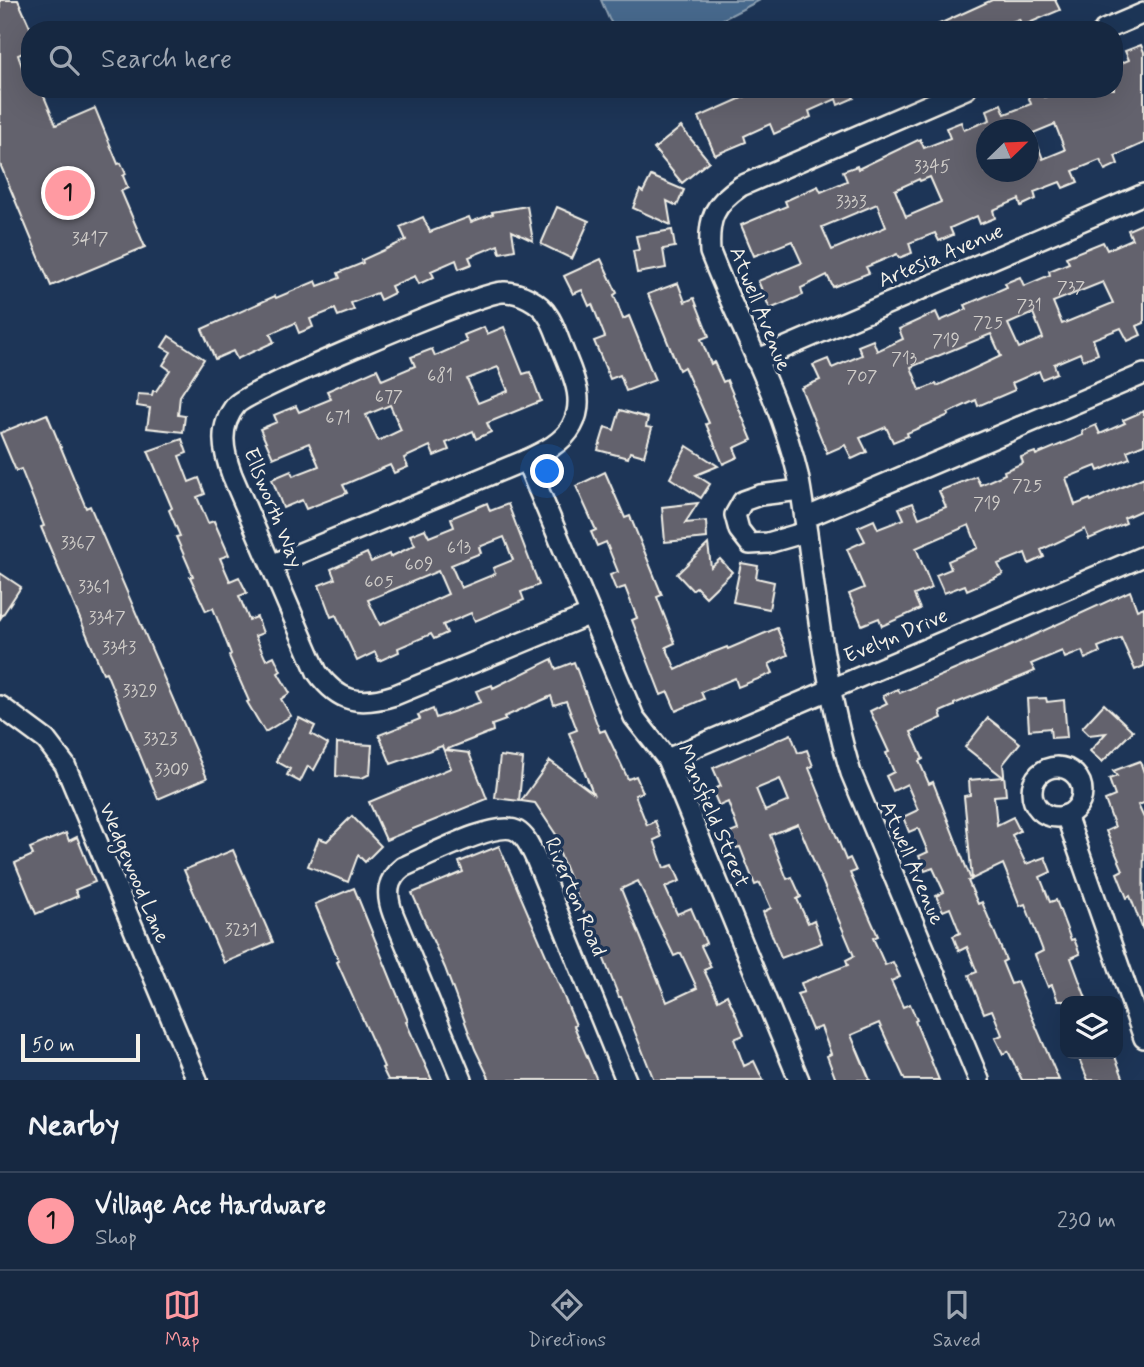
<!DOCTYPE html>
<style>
body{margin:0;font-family:Mynerve,sans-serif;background:#1f3048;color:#f1f3f6}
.controls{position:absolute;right:21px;bottom:21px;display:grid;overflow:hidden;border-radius:14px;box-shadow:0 7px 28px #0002}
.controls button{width:63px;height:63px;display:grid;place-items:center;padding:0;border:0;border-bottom:2px solid #35445a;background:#162841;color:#f1f3f6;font:35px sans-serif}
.compass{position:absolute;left:976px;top:119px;width:63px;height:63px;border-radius:50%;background:#162841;box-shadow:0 7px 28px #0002;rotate:67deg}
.scale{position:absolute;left:21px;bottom:18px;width:119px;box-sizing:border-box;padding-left:7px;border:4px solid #f4f1e8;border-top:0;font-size:19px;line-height:24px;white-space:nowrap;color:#f4f1e8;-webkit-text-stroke:5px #1d3557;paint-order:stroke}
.you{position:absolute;left:548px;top:472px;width:24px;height:24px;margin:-18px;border:5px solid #fff;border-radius:50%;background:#1a73e8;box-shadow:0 0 0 10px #1a73e833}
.badge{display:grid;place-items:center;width:46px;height:46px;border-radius:50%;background:#ff9aa2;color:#111;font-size:23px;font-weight:700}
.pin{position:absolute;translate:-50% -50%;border:4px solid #fff;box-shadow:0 2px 7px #0006}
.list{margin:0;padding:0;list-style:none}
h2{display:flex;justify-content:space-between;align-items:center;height:91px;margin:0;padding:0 28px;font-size:30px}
h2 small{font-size:23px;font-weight:400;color:#9ea6b1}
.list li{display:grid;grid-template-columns:46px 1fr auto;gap:21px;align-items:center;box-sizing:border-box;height:98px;padding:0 28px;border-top:2px solid #35445a}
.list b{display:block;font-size:26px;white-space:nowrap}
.list p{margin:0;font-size:23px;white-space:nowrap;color:#9ea6b1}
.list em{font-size:23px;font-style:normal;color:#9ea6b1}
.icon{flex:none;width:38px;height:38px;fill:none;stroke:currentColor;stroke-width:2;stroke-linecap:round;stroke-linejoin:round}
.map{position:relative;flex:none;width:1144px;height:1080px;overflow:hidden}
.search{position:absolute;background:#162841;box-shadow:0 7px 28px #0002;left:21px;right:21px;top:21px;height:77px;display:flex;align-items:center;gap:18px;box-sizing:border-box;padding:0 24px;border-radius:28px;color:#9ea6b1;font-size:26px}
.sheet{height:189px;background:#162841}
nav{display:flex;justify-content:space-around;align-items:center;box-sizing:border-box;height:98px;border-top:2px solid #35445a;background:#162841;font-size:19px;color:#9ea6b1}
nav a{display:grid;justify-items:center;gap:4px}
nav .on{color:#ff9aa2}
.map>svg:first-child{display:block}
.water{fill:#46698d;stroke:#8c9fb1;stroke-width:2}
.building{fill:#63626d;stroke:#f4f1e8;stroke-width:2;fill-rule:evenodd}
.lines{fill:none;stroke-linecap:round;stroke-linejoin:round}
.minor-casing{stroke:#f4f1e8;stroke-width:24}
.minor{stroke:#1d3557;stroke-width:19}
.labels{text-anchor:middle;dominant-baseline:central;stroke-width:7;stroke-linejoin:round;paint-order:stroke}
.number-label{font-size:18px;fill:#d0cdc9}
.street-label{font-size:21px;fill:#f4f1e8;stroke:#1d3557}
</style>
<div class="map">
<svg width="1144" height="1080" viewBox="0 0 1144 1080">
<rect width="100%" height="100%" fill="#1d3557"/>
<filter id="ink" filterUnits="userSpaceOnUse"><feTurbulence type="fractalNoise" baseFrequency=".0143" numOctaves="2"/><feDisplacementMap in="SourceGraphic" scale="14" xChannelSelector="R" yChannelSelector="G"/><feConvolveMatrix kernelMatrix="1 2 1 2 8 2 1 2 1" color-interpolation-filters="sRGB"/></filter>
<g filter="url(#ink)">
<polygon class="water" points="601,0 760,0 702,30 616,30 609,19"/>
<g class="building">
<polygon points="0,0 18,0 30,27 30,50 18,55 30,89 41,89 56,125 95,108 118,164 121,163 126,174 123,176 128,188 121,191 145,247 51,286 0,164"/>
<polygon points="992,0 1055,0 1060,10 1022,26 1019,19 992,30 926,30"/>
<path d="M1141 45 1144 52V143L1115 156 1118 164 1105 170 1100 160 1073 171 1078 182 1063 188 1060 182 1034 192 1036 199 1021 206 1019 199 993 210 995 218 980 224 977 216 950 228 953 235 939 241 935 233 909 243 912 253 899 258 897 254 866 267 869 273 833 287 827 275 801 288 803 295 770 309 758 281 802 263 792 241 754 256 741 225 787 206 785 201 818 186 821 192 847 181 843 171 857 166 858 169 920 139 924 148 950 138 946 128 961 122 964 130 990 120 987 110 1001 104 1005 114 1031 104 1027 93 1037 89H1042L1045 97 1063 89H1114V66L1129 60 1125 51ZM1055 124 1065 150 1043 159 1033 133ZM986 130H1028V172H986ZM930 177 941 202 906 217 895 190 919 179 920 181ZM877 204 886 227 832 250 822 227Z"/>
<polygon points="762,89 858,89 851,92 854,98 838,105 836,99 809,111 811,117 774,134 770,124 744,136 746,142 715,155 699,117"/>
<polygon points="681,127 709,161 682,183 654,149"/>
<polygon points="651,176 684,190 677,206 667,201 671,225 633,208 640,190 643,192"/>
<polygon points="527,206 533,241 512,231 515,250 500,253 498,245 469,257 472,264 459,269 456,260 431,271 434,277 419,284 415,276 391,286 394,293 380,300 377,293 351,303 354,310 338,316 335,309 310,319 313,327 299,333 295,323 270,334 274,342 237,359 233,351 215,359 202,329 275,296 276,298 316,281 318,286 340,278 338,273 363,263 362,260 406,240 400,227 423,217 430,232 469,217 471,222 493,214 492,212"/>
<polygon points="557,207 589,221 572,259 541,244"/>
<path d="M1144 223V323L1137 326 1141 335 1128 341 1121 328 1093 339 1098 354 1083 360 1080 353 1054 364 1057 373 1042 379 1039 371 1012 383 1015 390 978 406 976 400 948 413 949 415 907 433 908 436 893 442 886 427 860 438 867 452 852 459 845 445 827 453 801 388 820 380 813 365 828 359 832 368 862 355 858 346 873 340 877 351 903 339 899 329 936 312 940 321 967 309 965 305 1007 287 1005 283 1020 277 1024 286 1050 275 1049 271 1069 263 1066 257 1103 242 1107 250 1132 239 1128 230ZM1103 282 1113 303 1062 324 1053 302ZM1033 313 1043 338 1019 348 1008 324ZM991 334 1001 356 937 386 936 384 920 390 911 367Z"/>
<polygon points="672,230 675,247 663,249 666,268 637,273 633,251 639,250 636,236"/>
<polygon points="601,259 617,293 614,295 623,319 629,316 655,380 626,391 620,375 610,379 600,355 594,341 605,337 592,304 589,306 582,290 573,294 564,276"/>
<polygon points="678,283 685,302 694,298 709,336 701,339 711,364 714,362 723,382 727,380 752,440 734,448 738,457 723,464 706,424 709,423 684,367 679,370 648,294"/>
<path d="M484 327 487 334 504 327 523 374 530 372 541 401 487 423 491 432 476 439 473 431 446 443 449 450 434 456 430 446 404 458 408 467 394 473 390 465 343 485 347 493 306 509 302 500 283 508 272 479 291 471 293 476 319 466 309 443 273 458 260 429 277 422 274 415 296 406 299 412 331 399 327 391 377 369 382 380 415 366 411 357 432 349 435 356 467 342 464 335ZM498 367 508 391 478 403 467 379ZM390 405 401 430 378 441 366 415Z"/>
<polygon points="169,336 204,359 180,396 178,415 185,416 183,432 147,428 150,408 137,406 138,394 152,395 153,391 156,391 170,370 163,365 171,352 162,347"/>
<polygon points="620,410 648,418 646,427 652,428 644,456 630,452 628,458 598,450 605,427 614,430"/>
<polygon points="1144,411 1144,444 1127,451 1130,458 1098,471 1096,466 1066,478 1075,505 1090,499 1091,501 1144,477 1144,509 1124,518 1126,523 1089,539 1085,529 1041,550 1044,557 1029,564 1025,553 998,564 1003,574 967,590 965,585 944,593 936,575 951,569 948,561 978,548 969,525 916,548 932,588 914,595 920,609 882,626 879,618 862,625 849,594 864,588 847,549 865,541 858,527 874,520 878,529 904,519 899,508 913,503 919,518 946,507 939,491 976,476 980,485 1005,474 1004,471 1023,463 1021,457 1035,452 1036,455 1083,435 1082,431 1096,425 1100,434 1125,423 1123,420"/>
<polygon points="47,414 86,508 90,506 207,778 158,799 106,672 103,673 41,527 44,526 21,469 16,471 0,433"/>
<polygon points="182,439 187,453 179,456 189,482 199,478 205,494 197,497 208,523 214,521 229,555 220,558 230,581 239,577 247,593 239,596 249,620 257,617 263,633 255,636 266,660 274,656 281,671 278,673 290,693 281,699 291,716 265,732 247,702 249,701 229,656 231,654 213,608 206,611 190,577 193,576 176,537 180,536 169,510 172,508 148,451"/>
<polygon points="687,446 718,466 696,475 710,484 701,498 670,478"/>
<polygon points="605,472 625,518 630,516 662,595 657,597 675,643 666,647 676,670 709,654 727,647 728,649 777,628 788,655 769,664 773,673 738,687 735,678 701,692 704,699 676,711 668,692 661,695 632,620 637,618 625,587 616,590 610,575 618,572 606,542 597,546 591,532 596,530 576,486"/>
<path d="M487 503 490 511 508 504 539 585 521 592 524 600 475 621 471 613 443 625 447 633 434 639 431 634 398 648 399 652 379 661 375 652 357 661 336 615 331 617 319 585 335 579 331 569 367 553 371 562 389 554 390 557 415 545 410 535 425 529 429 537 454 527 451 518ZM504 537 513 560 493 568 495 574 461 588 451 565 481 553 479 547ZM438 571 448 594 380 625 368 600Z"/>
<polygon points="698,503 685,523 706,521 707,538 665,542 662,507"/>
<polygon points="708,544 711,567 720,559 732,572 706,597 696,587 692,590 677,574"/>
<polygon points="741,563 758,566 756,578 774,582 769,609 733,602"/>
<polygon points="0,573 21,587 0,619"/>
<polygon points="1130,591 1137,610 1144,607 1144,666 1135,670 1121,638 1098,647 1100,652 1085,659 1082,651 1065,658 1062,651 1031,664 1035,671 954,704 954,706 940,712 942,718 911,732 923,759 919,761 929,784 933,782 971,880 968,881 978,904 982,902 1006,960 1002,962 1011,984 1017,982 1059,1080 1022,1080 1008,1051 1003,1054 995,1038 1002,1035 992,1010 984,1013 975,991 969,975 977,972 967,947 959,951 953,936 960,933 950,908 943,911 936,896 944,892 933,868 925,871 919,856 928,852 918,828 909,832 903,817 918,810 907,784 893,791 886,776 894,772 886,753 889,752 870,711 887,703 883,696 898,689 900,693 997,652"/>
<path d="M552 659 556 669 574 662 600 732 605 730 628 779 636 776 643 792 635 795 647 825 655 821 661 837 654 840 664 868 673 865 680 881 665 887 677 914 691 908 706 943 701 946 711 967 704 970 718 1000 727 995 736 1015 744 1035 734 1039 744 1066 754 1061 763 1080H654L621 997H619L587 916 586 917 576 895 555 841 559 839 535 803 521 801 550 761 593 793 569 733 577 730 566 701 554 705 551 696 504 717 506 720 492 725 493 731 445 750 469 753 487 799 386 840 369 802 451 768 442 746 391 764 379 735 420 719 418 715 433 709 436 718 481 702 476 691 492 685 493 688ZM638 881 674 956 681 953 697 988 667 1002 621 889Z"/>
<polygon points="1046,698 1047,702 1064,700 1067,737 1051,738 1050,728 1029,730 1027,699"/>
<polygon points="1104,704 1133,731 1102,762 1090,751 1106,733 1089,735 1082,728"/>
<polygon points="299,718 315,726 311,734 328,744 314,770 308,766 300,782 287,775 290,769 276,761"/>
<polygon points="988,718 1020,743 1003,764 1006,795 994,796 997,825 1013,817 1020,831 1012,835 1026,864 1045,857 1051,872 1040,877 1050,902 1056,900 1071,940 1074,939 1080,954 1071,958 1087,1001 1058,1001 1052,985 1048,987 1035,955 1043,951 1025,904 1020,906 1003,864 972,879 964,796 970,795 969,780 1003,777 965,747"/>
<path d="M791 734 798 753 807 750 813 766 809 768 846 860 850 858 856 871 850 873 878 936 873 938 885 965 893 962 900 977 891 981 903 1007 910 1004 917 1020 915 1021 939 1080H905L879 1023 851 1035 870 1080H836L827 1056 831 1054 821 1027 812 1030 797 994 804 992 801 983 848 965 846 960 854 956 798 824 770 835 787 879 792 877 801 897 797 899 808 923 814 920 822 943 781 958 763 912 771 908 760 883 755 885 740 847 736 848 730 833 738 830 728 802 719 806 712 790 721 786 713 768ZM780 779 789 801 765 811 756 789Z"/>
<polygon points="337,743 372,745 370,774 362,778 336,776"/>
<polygon points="500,756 523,759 519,801 495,798"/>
<polygon points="1140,761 1144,773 1144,803 1138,805 1144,818 1143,930 1130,896 1127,898 1117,873 1123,870 1106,831 1115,827 1105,800 1115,796 1109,779 1117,776 1113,771"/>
<polygon points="352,816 381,846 365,862 358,855 348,882 308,866 319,838 327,841"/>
<polygon points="66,833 69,841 77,837 95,882 75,890 78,896 36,914 15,863 33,855 30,848"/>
<polygon points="499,846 576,1025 574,1026 597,1080 490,1080 475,1049 445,968 412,893 463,872 459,862"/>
<polygon points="233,850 273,942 224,963 184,870"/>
<polygon points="354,888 408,1021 406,1022 432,1080 388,1080 382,1068 384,1067 337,962 339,961 315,904"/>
<polygon points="1077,1054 1114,1054 1124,1080 1088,1080"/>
</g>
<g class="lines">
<defs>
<g id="minor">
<polyline points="1104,30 1144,13"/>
<path d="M966 89 741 186C713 205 708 219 710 252 739 326 780 398 798 475 802 494 804 514 807 533 817 611 828 698 851 773L979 1080"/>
<polyline points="756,360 1144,194"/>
<polyline points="526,460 634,717 667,759 799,1080"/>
<polyline points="800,490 760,495 743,501 735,515 739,530 750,544 768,543 806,532"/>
<polyline points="805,518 1144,374"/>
<path d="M271 565 526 460C543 452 563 443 572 426 587 398 571 372 561 345 557 336 554 324 548 316 540 302 519 291 503 292 480 292 249 390 236 405 218 427 223 451 232 475L317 672C339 703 360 706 395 695L591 614"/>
<polyline points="0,706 46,740 65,765 197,1080"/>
<polyline points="667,759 1144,556"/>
<circle cx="1057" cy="792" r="25"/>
<polyline points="1066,815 1144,1038"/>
<path d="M462 1080 393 914C386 895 386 880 403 867 425 858 497 819 517 831 527 837 531 849 536 859L626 1080"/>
</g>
</defs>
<use href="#minor" class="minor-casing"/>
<use href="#minor" class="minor"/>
</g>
</g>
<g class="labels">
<g class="number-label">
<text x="932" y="167">3345</text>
<text x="851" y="202">3333</text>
<text x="90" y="239">3417</text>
<text x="1071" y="288">737</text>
<text x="1029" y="306">731</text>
<text x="988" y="323">725</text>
<text x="946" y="341">719</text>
<text x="904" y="359">713</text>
<text x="440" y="376">681</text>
<text x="862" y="377">707</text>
<text x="389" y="397">677</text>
<text x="338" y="418">671</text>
<text x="1027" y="486">725</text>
<text x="987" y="504">719</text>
<text x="78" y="543">3367</text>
<text x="459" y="548">613</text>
<text x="419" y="565">609</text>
<text x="379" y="582">605</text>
<text x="94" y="587">3361</text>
<text x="107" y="618">3347</text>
<text x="119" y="648">3343</text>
<text x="140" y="691">3329</text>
<text x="160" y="739">3323</text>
<text x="172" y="770">3309</text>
<text x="241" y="930">3231</text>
</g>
<g class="street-label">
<text transform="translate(941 256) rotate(-23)">Artesia Avenue</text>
<text transform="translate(760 309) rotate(68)">Atwell Avenue</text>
<text transform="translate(273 508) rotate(68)">Ellsworth Way</text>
<text transform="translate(896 636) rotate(-23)">Evelyn Drive</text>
<text transform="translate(713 816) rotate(67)">Mansfield Street</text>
<text transform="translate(912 863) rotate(67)">Atwell Avenue</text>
<text transform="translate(134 873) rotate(67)">Wedgewood Lane</text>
<text transform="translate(575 897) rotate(67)">Riverton Road</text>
</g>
</g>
</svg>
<div class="controls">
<button><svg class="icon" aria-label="layers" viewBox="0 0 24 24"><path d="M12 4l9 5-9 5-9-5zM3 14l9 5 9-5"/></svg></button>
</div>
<svg class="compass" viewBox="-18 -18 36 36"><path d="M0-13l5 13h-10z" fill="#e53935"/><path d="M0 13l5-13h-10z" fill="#9ea6b1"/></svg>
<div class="scale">50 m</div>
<div class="you"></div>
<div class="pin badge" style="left:68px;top:193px">1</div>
<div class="search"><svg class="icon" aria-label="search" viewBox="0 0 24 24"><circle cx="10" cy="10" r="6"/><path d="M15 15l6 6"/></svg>Search here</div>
</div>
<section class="sheet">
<h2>Nearby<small></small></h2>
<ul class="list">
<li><span class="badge">1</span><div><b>Village Ace Hardware</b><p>Shop</p></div><em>230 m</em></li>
</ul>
</section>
<nav>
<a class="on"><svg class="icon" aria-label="map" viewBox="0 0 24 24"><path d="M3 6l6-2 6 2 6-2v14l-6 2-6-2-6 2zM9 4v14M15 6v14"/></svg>Map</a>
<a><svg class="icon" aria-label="directions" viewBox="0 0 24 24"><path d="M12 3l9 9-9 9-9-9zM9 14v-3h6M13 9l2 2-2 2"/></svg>Directions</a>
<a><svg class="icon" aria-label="saved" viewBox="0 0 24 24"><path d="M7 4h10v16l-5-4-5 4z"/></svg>Saved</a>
</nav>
